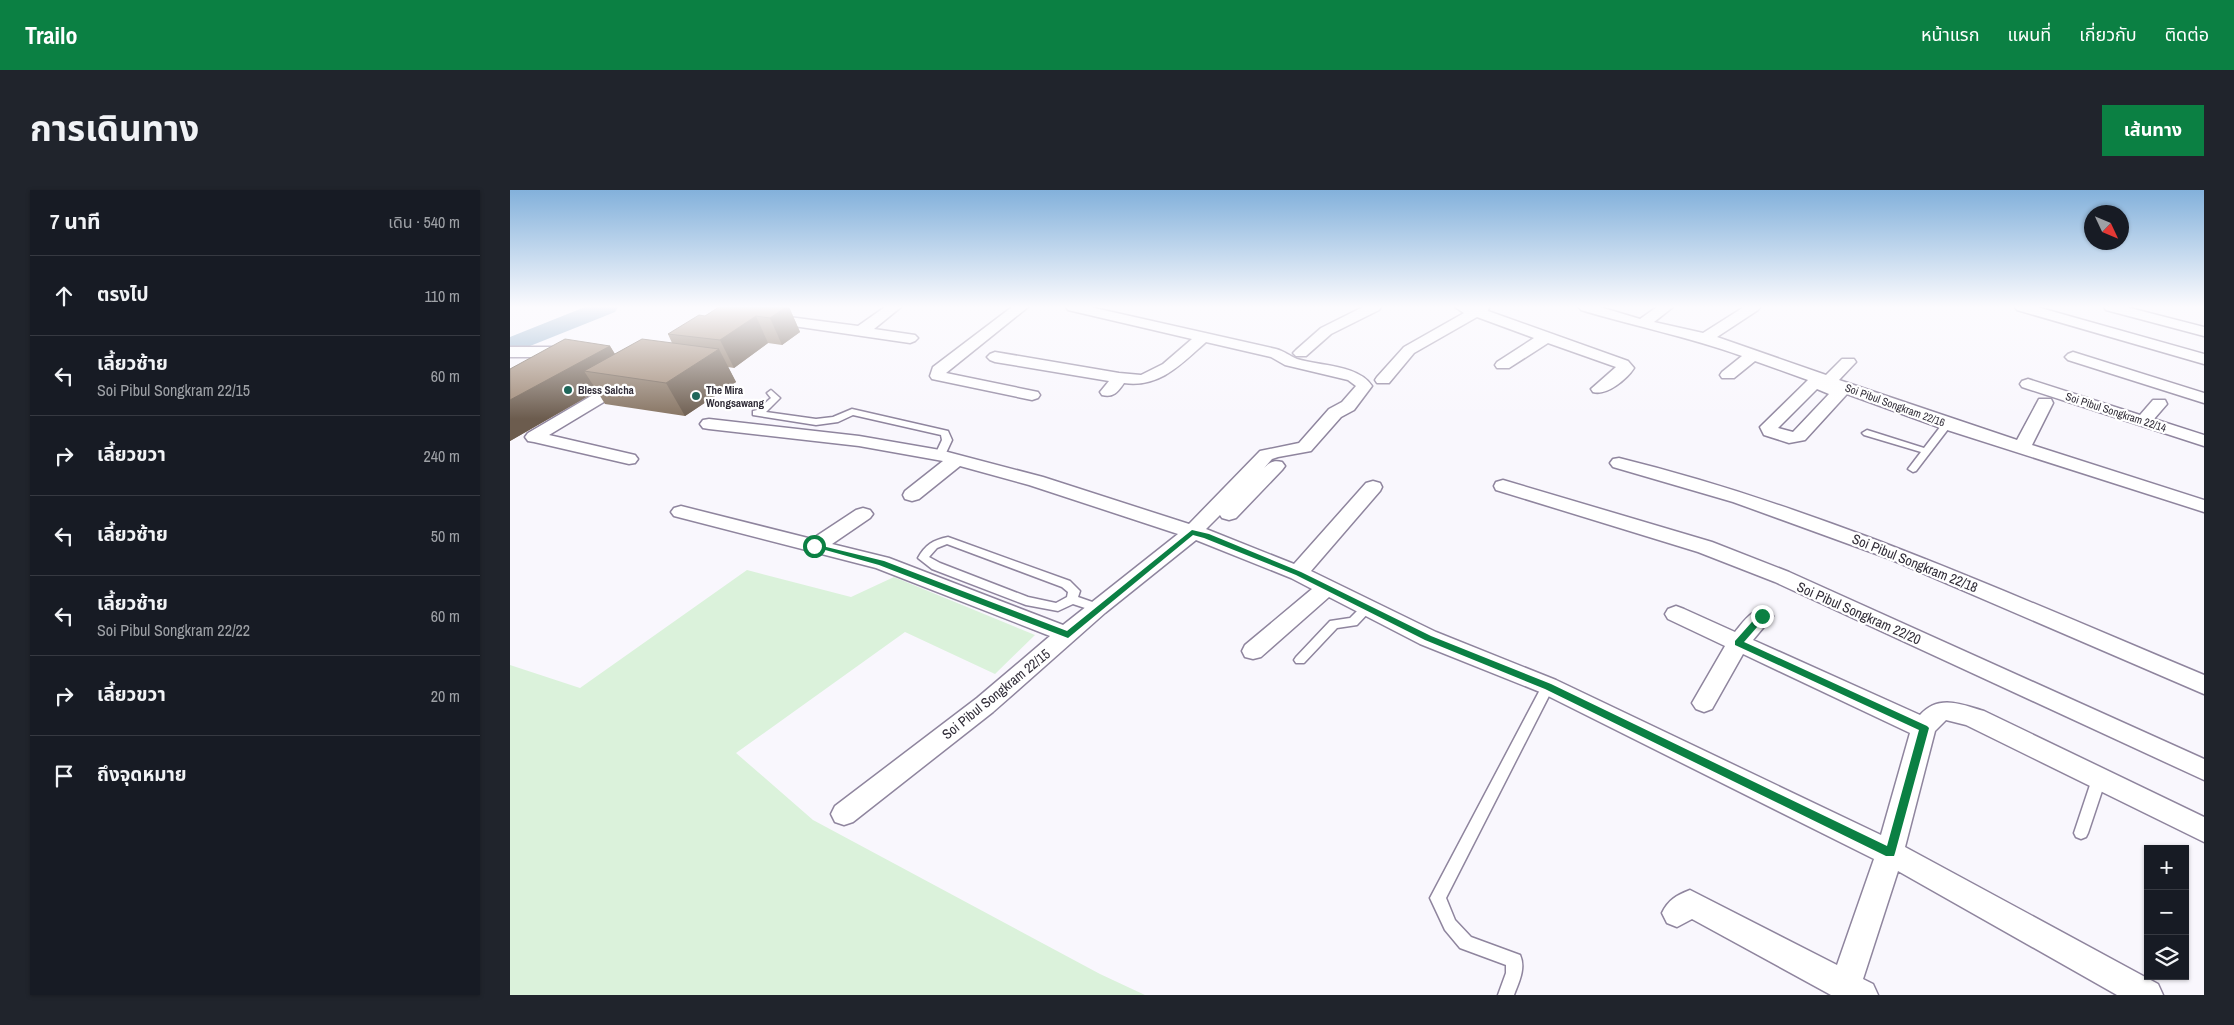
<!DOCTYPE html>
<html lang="th">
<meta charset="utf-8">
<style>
body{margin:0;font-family:"Archivo Narrow","Noto Sans Thai",sans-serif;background:#20242c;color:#f1f3f6}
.controls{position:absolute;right:15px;bottom:15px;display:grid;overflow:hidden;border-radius:0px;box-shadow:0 1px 4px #0004}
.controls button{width:45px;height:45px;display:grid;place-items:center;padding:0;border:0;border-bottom:1px solid #363941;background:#171b24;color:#f1f3f6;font:25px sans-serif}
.compass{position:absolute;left:1574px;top:15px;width:45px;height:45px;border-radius:50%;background:#171b24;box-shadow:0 1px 4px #0004;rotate:134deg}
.stop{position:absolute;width:15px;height:15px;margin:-11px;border:4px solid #0b8043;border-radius:50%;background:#fff}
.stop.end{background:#0b8043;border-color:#fff;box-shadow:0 1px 5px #0008}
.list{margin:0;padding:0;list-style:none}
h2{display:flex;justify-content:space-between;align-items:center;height:65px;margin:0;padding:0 20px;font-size:21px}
h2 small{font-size:16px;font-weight:400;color:#9ea1a6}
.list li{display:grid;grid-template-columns:32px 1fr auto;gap:15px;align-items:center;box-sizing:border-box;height:80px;padding:0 20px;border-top:1px solid #363941}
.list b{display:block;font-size:19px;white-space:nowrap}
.list p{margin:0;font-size:16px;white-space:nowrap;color:#9ea1a6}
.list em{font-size:16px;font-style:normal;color:#9ea1a6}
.icon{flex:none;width:28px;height:28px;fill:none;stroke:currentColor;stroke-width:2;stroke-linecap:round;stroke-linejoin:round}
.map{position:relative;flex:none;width:1694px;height:805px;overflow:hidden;border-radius:0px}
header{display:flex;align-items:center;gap:30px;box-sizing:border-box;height:70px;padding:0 25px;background:#0b8043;color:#fff}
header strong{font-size:24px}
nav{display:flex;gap:28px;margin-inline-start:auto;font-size:18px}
.intro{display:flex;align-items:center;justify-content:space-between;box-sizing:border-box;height:120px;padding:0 30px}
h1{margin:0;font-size:35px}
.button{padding:12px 22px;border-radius:0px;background:#0b8043;color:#fff;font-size:18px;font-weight:700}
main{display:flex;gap:30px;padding:0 30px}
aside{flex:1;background:#171b24;border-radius:0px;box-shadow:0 1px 4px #0004}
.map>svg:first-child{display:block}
.green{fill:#dbf2db}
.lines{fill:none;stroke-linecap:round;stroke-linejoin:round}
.river{fill:#8bacc8;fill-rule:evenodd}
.service-casing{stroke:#8f859e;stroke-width:3}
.minor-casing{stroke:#8f859e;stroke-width:3}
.service{fill:#fff;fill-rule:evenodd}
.minor{fill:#fff;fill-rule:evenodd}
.wall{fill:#857260}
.shaded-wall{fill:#6c5c4e}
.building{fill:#9b8470;stroke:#6c5c4e}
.route{fill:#0b8043}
.poi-dot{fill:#1f665a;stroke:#fff;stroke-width:2}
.labels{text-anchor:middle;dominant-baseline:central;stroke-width:4.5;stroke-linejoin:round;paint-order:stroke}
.far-poi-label{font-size:11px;font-weight:bold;fill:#312d38;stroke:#fff;text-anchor:start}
.far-street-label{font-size:11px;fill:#312d38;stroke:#fff}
.street-label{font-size:14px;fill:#312d38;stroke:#fff}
</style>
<header>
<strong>Trailo</strong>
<nav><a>หน้าแรก</a><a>แผนที่</a><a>เกี่ยวกับ</a><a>ติดต่อ</a></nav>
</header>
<div class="intro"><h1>การเดินทาง</h1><a class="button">เส้นทาง</a></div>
<main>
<aside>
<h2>7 นาที<small>เดิน · 540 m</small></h2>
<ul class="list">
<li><svg class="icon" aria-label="ahead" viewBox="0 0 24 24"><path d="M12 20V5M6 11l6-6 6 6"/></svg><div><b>ตรงไป</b></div><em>110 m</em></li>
<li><svg class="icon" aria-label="left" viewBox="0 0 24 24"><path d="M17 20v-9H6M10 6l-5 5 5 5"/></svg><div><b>เลี้ยวซ้าย</b><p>Soi Pibul Songkram 22/15</p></div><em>60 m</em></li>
<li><svg class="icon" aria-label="right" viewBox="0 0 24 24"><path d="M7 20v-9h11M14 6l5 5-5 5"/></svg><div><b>เลี้ยวขวา</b></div><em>240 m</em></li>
<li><svg class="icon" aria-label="left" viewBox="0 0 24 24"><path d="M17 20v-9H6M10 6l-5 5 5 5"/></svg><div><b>เลี้ยวซ้าย</b></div><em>50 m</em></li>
<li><svg class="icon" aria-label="left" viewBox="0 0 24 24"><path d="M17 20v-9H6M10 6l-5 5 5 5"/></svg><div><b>เลี้ยวซ้าย</b><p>Soi Pibul Songkram 22/22</p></div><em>60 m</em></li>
<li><svg class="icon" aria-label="right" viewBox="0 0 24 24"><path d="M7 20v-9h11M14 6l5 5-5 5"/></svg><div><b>เลี้ยวขวา</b></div><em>20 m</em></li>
<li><svg class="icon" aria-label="arrive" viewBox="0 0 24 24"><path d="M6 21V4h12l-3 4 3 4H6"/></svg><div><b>ถึงจุดหมาย</b></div></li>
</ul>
</aside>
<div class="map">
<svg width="1694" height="805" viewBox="0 0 1694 805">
<rect width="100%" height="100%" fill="#f9f7fd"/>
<polygon class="green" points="237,380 341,407 384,387 525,445 485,484 395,442 226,563 303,630 590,784 635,805 0,805 0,475 70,498"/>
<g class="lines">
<polygon class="river" points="75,117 108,117 105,122 0,164 0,147"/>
<defs>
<g id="service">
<polygon points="261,200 270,208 256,222 306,229 323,227 342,219 438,241 442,250 435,265 430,268 425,265 432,250 431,245 343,225 328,232 306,235 243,225 243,221 247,220 261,208 257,203"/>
<polygon points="1437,231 1442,234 1406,281 1403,282 1398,279 1411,262 1354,245 1352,243 1357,240 1414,258 1434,232"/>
<path d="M438 347 560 391 570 401 568 407 591 415 593 418 587 422 563 414 548 421 516 415 422 379 408 368C415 355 423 350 438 347ZM437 354 552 397 558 402 557 407 546 413 518 407 430 373 419 367 427 358Z"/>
<polygon points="858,413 864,417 847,435 827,438 794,473 786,473 784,470 786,467 820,431 840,428 854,414"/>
<path d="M1038 491 1042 493 1044 496 936 708 945 730 961 747 1010 765C1016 778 1009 792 1004 805H988L996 783V775L950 758 935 740 920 708 1032 496 1034 493Z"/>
<polygon points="1589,583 1594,585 1596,589 1578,643 1576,647 1571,649 1566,647 1564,643 1582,589 1584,585"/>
</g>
<g id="minor">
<polygon points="375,117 391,117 364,139 405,145 408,148 405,151 400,153 256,132 249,128 256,124 348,136"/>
<polygon points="502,117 518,117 436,183 528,202 530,205 528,208 522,210 422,189 420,186 423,177"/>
<path d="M556 117H580L766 159C774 161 780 166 787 169 810 176 849 175 862 196L844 220 831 227 801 261 768 267 762 269 754 278C760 272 764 270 772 272L775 276 772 280 726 328 719 330 712 328 710 325 696 339 784 374 856 293 863 291 870 293 872 297 870 301 801 381 926 442 1046 490 1371 645 1400 543 1233 464 1202 519 1194 522 1186 519 1182 513 1215 456 1158 429 1155 424 1158 419 1166 416 1174 419 1225 442C1235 430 1243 416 1260 421L1263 426 1243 450 1410 525C1428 504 1451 514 1474 521L1694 627V652L1456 535 1436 530 1425 541 1395 657 1648 794 1653 805H1607L1388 681 1353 789 1363 794 1368 805H1321L1182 729 1167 737 1157 733 1152 723C1158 710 1167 705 1180 700L1327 775 1364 669 1030 502 910 454 819 407 751 467 743 469 735 467 732 461 735 455 802 399 781 388 686 350 595 423 483 522 343 632 334 635 325 632 321 624 325 616 467 508 540 446 366 378 164 326 161 322 164 318 171 316 302 349 346 320 353 318 360 320 363 324 360 328 322 354 379 368 553 435 668 344 519 295 450 276 409 309 402 311 395 309 393 305 395 301 433 271 349 256 199 239 193 238 190 234 193 230 199 229 349 246 430 260 533 287 679 334 750 261 789 253 819 219 832 212 846 196 838 190 775 175 761 167 696 152C671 174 650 198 614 193 608 202 603 208 592 205L590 202 599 191 485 172 480 170 477 167 480 164 485 162 609 183 631 185 653 174 682 149 558 120Z"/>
<polygon points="853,117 871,117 869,120 821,144 796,166 786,166 783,163 786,160 811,138"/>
<path d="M945 117H979L978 121 1118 171 1124 178C1117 189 1097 206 1083 202L1081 199 1106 177 1038 153 999 178H987L985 175 987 172 1024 148 967 127 904 163 879 193H867L865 190 867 187 894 157 954 123Z"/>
<path d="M1069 117H1090L1130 129 1147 117H1163L1144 132 1193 143 1234 117H1250L1248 120 1207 147 1316 185 1332 169H1344L1346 172 1329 190 1507 250 1529 209H1541L1543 213 1522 255 1694 310V322L1431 238 1337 204 1295 250 1279 253 1254 245 1250 237 1298 190 1245 171 1224 188H1212L1210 185 1212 182 1232 166C1179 147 1124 136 1071 120ZM1307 199 1319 204 1283 242 1268 238Z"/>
<polygon points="1505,117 1527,117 1694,164 1694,174 1507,120"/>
<polygon points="1594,117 1616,117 1694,137 1694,146 1596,120"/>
<polygon points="0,157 58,157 63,159 66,162 63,165 58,167 0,167"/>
<polygon points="1563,162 1694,203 1694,213 1558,170 1555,167 1558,164"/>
<polygon points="116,187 122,189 124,192 122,195 39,245 125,265 128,269 125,273 119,274 24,252 18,251 15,247 18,243 110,189"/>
<polygon points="1518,189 1630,225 1643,210 1655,210 1657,214 1644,229 1694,245 1694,256 1512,197 1510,194 1512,191"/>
<path d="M1109 268C1312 318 1502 405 1694 485V504L1380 369 1223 312 1103 277 1100 273 1103 269Z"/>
<polygon points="993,290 1202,352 1279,382 1694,569 1694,590 1265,392 1188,362 986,300 984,296 986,292"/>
</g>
</defs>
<use href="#service" class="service-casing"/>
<use href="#minor" class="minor-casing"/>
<use href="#service" class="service"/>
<use href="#minor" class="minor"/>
</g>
<polygon class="wall" points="209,117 279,117 290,142 272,155 258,153 224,178 218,177 226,192 175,226 95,214 87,201 0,251 0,179 100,156 105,164 162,153 158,144 195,126"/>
<g class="shaded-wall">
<polygon points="276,117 279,117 290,142 272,155 260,128"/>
<polygon points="246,126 258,153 224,178 210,150"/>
<polygon points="100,156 116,183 74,181 87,201 0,251 0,210"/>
<polygon points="209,159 226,192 175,226 156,193"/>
</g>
<g class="building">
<polygon points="209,117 276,117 260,128 246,126 210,150 158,144 189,125 195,126"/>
<polygon points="55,149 100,156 0,210 0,179"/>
<polygon points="132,149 209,159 156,193 74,181"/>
</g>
<linearGradient id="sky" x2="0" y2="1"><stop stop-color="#83b1db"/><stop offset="0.51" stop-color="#fcfbfe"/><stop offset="1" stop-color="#fcfbfe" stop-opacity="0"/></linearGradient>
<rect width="1694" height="229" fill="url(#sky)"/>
<polygon class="route" points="682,340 699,344 791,382 921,446 1041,494 1377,656 1409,540 1225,455 1225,451 1249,424 1255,424 1255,428 1234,452 1417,536 1419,538 1385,663 1384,666 1376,666 1035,499 915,450 786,385 694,348 683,345 558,448 369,375 301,356 304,354 374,371 557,441"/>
<g class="poi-dot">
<circle cx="58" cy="200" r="5"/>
<circle cx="186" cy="206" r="5"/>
</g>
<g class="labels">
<g class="far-poi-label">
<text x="68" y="200">Bless Salcha</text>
<text x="196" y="200">The Mira<tspan x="196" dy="13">Wongsawang</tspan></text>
</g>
<g class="far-street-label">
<text transform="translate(1385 215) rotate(20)">Soi Pibul Songkram 22/16</text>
<text transform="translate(1606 222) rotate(18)">Soi Pibul Songkram 22/14</text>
</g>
<g class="street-label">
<text transform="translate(1405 373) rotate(22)">Soi Pibul Songkram 22/18</text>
<text transform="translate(1349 423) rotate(24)">Soi Pibul Songkram 22/20</text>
<text transform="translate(486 504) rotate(-39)">Soi Pibul Songkram 22/15</text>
</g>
</g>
</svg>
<div class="controls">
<button>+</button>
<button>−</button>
<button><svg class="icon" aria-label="layers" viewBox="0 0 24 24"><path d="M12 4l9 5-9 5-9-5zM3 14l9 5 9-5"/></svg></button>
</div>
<svg class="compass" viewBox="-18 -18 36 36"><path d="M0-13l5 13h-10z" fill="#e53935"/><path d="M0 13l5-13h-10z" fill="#9ea1a6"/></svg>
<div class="stop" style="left:304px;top:356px"></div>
<div class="stop end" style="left:1252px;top:426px"></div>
</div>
</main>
